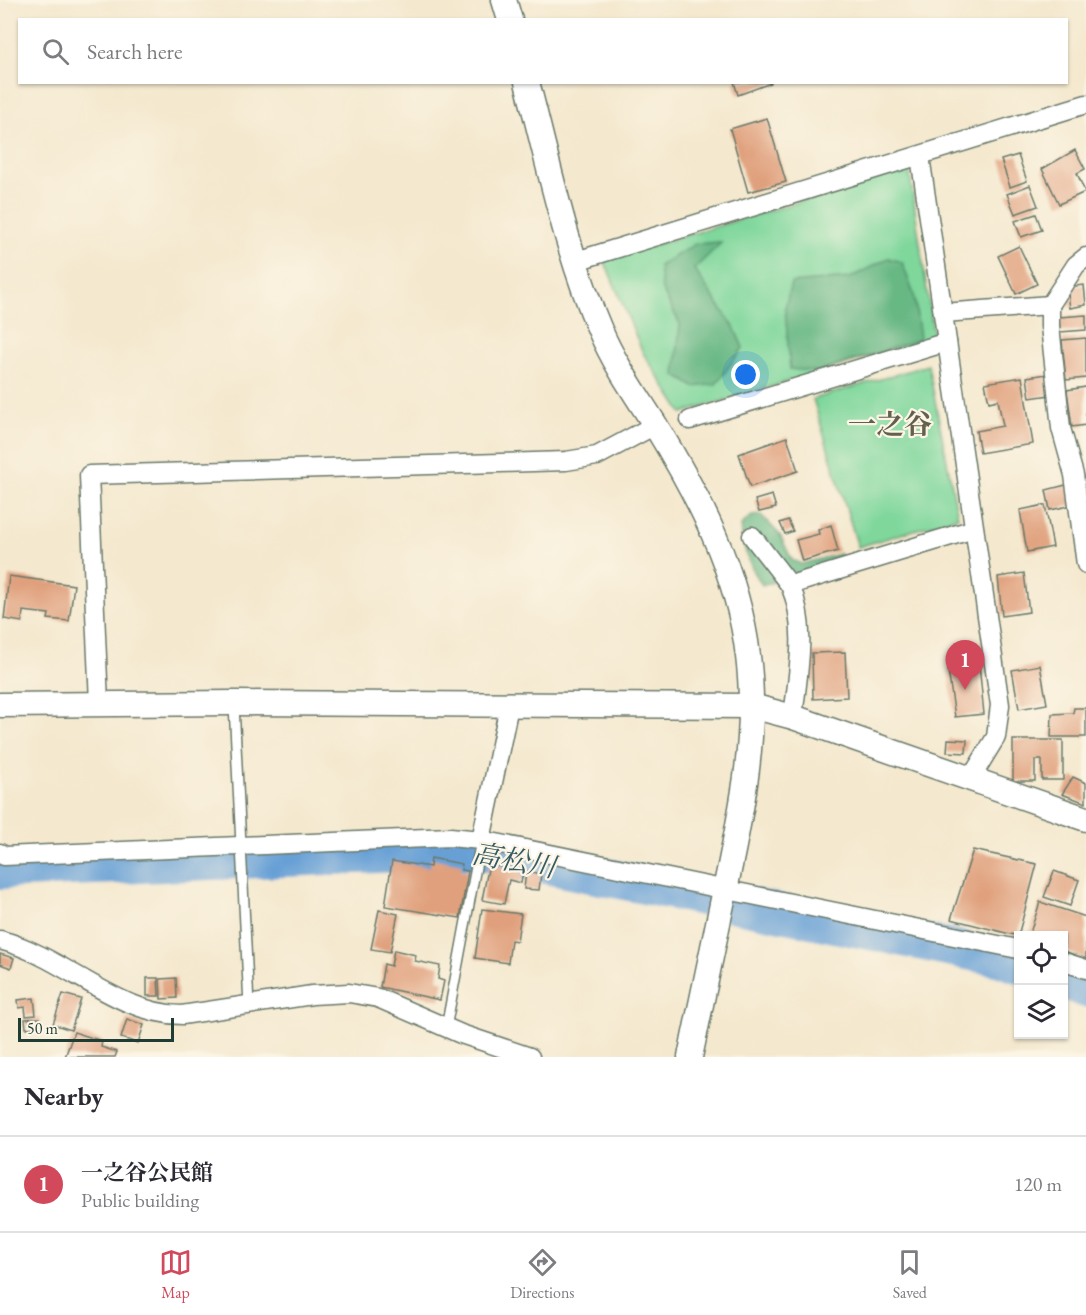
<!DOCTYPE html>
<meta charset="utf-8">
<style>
body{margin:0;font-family:"EB Garamond","Noto Serif JP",serif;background:#f2f2f3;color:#2b2b33}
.controls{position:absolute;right:18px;bottom:18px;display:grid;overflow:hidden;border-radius:0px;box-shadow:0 2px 4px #0004}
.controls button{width:54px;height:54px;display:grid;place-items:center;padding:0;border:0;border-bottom:2px solid #e1e1e2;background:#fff;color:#2b2b33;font:30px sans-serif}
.scale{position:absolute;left:18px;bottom:15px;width:156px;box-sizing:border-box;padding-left:6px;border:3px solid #1f3d34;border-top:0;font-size:16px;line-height:21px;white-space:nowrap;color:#1f3d34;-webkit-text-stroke:4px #fcf5e5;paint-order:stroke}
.you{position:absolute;left:746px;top:375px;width:21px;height:21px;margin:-15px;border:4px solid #fff;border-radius:50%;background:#1a73e8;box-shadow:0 0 0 9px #1a73e833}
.badge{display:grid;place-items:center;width:39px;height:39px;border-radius:50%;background:#d1495b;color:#fff;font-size:20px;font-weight:700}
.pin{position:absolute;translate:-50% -50px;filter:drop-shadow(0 2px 3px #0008)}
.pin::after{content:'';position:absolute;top:32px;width:21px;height:18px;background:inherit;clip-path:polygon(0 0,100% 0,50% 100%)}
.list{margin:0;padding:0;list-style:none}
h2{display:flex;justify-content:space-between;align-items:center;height:78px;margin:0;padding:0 24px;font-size:26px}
h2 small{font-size:20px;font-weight:400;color:#7c7c81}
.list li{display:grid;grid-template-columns:39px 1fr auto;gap:18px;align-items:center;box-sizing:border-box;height:96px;padding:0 24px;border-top:2px solid #e1e1e2}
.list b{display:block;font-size:22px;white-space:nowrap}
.list p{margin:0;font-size:20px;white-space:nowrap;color:#7c7c81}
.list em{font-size:20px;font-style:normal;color:#7c7c81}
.icon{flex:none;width:33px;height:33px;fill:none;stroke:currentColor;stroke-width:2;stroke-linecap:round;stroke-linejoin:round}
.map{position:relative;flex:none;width:1086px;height:1057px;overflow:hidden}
.search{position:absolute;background:#fff;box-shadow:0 2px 4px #0004;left:18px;right:18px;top:18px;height:66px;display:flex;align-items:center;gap:15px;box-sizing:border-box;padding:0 21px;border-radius:0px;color:#7c7c81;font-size:22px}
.sheet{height:174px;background:#fff}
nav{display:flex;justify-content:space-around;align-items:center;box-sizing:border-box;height:84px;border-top:2px solid #e1e1e2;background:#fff;font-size:16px;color:#7c7c81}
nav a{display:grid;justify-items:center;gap:3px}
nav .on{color:#d1495b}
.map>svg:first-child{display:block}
.green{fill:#7fd79c;stroke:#4f8a68;stroke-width:1.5}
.forest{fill:#67b884;stroke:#437a5c;stroke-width:1.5}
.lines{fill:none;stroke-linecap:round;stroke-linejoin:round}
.river{stroke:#68a0d6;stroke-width:38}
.building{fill:#e0a07d}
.lane-casing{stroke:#6a796a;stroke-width:12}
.street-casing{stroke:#6a796a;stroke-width:21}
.secondary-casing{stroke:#6a796a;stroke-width:27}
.lane{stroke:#fff;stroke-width:9}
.street{stroke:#fff;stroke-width:18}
.secondary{stroke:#fff;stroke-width:24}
.labels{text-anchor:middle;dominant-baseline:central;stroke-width:4.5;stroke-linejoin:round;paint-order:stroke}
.neighbourhood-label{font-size:28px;font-weight:bold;fill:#63604e;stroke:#fcf5e5}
.water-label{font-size:28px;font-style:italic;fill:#355b65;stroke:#fcf5e5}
</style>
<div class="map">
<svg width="1086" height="1057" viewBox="0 0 1086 1057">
<rect width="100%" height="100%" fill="#fcf5e5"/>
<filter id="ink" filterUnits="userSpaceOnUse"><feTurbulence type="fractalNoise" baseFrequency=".0167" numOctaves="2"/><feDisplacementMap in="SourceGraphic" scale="12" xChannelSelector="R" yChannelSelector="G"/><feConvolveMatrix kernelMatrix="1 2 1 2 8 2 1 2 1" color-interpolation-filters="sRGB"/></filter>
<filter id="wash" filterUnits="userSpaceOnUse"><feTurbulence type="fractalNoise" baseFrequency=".008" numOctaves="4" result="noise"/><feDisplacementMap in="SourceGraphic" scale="24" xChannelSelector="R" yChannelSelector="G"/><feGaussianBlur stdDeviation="1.35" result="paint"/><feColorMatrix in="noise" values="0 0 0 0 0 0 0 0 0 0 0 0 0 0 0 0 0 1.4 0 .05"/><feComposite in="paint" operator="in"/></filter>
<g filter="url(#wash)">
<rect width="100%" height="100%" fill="#f4e8ce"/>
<g class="green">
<polygon points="909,169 934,338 682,413 643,353 604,260"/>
<polygon points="928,365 958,517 858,547 813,399"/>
</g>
<g class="forest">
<polygon points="722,242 694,269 734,327 743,348 716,384 694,387 675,375 680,324 662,290 659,266 695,244"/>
<polygon points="888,258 902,262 914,295 920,339 819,372 790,369 785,308 791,283 850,278"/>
<path d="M761 515 780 535 792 560 801 564 840 554 844 564 762 585C749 566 742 548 741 525L752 516Z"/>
</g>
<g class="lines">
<g class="river">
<polyline points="0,870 473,850 1001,958 1018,964"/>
<polyline points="1064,981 1086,989"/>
</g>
</g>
<g id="blocks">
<g class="building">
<polygon points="734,82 771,82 771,83 738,95"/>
<polygon points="767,118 786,182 748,192 730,129"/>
<polygon points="1075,150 1085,169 1077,173 1085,192 1059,204 1042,169"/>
<polygon points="1018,155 1027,181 1010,187 1001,160"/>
<polygon points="1030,185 1038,206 1015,214 1007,194"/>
<polygon points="1036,214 1042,230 1021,237 1015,221"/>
<polygon points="1019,246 1037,284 1016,294 998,256"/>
<polygon points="1084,285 1086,305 1070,308 1067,287"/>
<polygon points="1086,315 1086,330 1060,332 1059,317"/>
<polygon points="1086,338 1086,378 1066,380 1062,340"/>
<polygon points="1047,374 1050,395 1030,398 1027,377"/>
<polygon points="1022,377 1033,444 980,453 976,431 1003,426 998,400 989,402 985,383"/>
<polygon points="1086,387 1086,425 1072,427 1067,390"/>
<polygon points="787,437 798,471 750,487 739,454"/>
<polygon points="1070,484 1074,505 1050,510 1046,490"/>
<polygon points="772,495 776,508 759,512 755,500"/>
<polygon points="1045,505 1053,547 1027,552 1020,510"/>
<polygon points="788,520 793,531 785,534 780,523"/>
<polygon points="831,525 838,551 802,561 796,540 819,534 818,530"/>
<polygon points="1024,573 1029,612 1002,616 998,577"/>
<polygon points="9,576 74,585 69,621 48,619 49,614 23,611 22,622 4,619"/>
<polygon points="845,652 847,697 813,699 812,653"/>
<polygon points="979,664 984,714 955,717 948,670"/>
<polygon points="1040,665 1047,704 1019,709 1012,670"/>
<polygon points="1074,708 1086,708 1086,737 1051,737 1052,714 1073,713"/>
<polygon points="948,739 967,740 966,753 947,752"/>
<polygon points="1013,740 1063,740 1063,780 1042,780 1042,760 1035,760 1035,781 1013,781"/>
<polygon points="1073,777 1086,783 1086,803 1062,794"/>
<polygon points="973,850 1037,864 1018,936 951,919"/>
<polygon points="431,858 462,864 461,870 468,871 460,918 385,906 392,861 430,867"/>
<polygon points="489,864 523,871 521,883 509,880 504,904 482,900"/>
<polygon points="526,871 541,874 539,890 524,889"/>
<polygon points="1054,871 1079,880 1070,906 1044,897"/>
<polygon points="1040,902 1086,917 1086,959 1064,951 1064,936 1029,936"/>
<polygon points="482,909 521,914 517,941 511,940 508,963 475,958"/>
<polygon points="379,910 398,914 390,952 371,949"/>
<polygon points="394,950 416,955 415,961 440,966 438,979 444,981 440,1000 380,987 384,964 391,966"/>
<polygon points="0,954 14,958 11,968 0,964"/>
<polygon points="147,978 158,978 159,996 147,996"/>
<polygon points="176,978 177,998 161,999 160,979"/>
<polygon points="63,994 81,999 71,1030 53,1024"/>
<polygon points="34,998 36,1015 26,1016 25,1007 19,1008 18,1000"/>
<polygon points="40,1018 41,1027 26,1028 25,1019"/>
<polygon points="127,1019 144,1025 138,1043 121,1038"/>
<polygon points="74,1032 102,1041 101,1047 117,1052 115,1057 65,1057"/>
</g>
</g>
</g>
<g filter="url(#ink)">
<use href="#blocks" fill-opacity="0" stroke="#6a796a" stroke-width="1.5"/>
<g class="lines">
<defs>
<g id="lane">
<polyline points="234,705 249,1005"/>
<polyline points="446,1028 481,840"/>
</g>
<g id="street">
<polyline points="920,156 1000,705 996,737 971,778"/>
<polyline points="576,261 1086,104"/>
<polyline points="1050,305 1050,326 1061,428 1074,475 1086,564"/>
<polyline points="943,313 1050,305 1076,265 1086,257"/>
<polyline points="690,420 947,342"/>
<polyline points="752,536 790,585"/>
<polyline points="99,703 89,475 566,461 597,456 655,425"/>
<path d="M793 717C798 672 808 627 790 585L974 529"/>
<polyline points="481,840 509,706"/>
<polyline points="0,853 4,856 450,837 481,840 1018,949"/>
<path d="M0 940C64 956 115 1014 182 1015L312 995 349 993 378 998 461 1034 530 1057"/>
<polyline points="1064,962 1086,969"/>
</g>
<g id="secondary">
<polyline points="504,0 510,20"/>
<path d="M527 82C549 165 566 251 600 330 614 363 635 393 654 423 698 495 738 571 748 656 758 734 742 809 726 885 714 943 702 1000 690 1057"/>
<polyline points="0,705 234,703 752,706 793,717 1086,819"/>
</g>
</defs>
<use href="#lane" class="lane-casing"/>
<use href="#street" class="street-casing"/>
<use href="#secondary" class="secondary-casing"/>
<use href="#lane" class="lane"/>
<use href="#street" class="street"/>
<use href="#secondary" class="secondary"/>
</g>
</g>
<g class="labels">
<g class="neighbourhood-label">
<text x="890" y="424">一之谷</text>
</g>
<g class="water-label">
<text transform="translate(514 860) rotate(10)">高松川</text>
</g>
</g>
</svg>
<div class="controls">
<button><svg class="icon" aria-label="locate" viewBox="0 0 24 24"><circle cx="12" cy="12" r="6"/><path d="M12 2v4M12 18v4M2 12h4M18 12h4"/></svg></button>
<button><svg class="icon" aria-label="layers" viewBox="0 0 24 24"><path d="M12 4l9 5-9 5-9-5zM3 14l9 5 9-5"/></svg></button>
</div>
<div class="scale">50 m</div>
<div class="you"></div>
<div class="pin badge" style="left:965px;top:690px">1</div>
<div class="search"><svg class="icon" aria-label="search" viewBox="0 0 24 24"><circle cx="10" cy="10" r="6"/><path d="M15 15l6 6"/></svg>Search here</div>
</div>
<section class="sheet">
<h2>Nearby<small></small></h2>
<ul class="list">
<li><span class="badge">1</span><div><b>一之谷公民館</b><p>Public building</p></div><em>120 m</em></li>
</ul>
</section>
<nav>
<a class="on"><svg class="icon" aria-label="map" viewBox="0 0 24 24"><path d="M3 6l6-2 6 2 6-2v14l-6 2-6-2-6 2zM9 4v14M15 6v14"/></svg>Map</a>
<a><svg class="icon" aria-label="directions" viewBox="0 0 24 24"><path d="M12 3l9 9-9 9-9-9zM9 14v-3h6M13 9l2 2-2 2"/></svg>Directions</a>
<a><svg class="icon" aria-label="saved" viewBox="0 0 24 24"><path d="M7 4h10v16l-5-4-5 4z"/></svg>Saved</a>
</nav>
